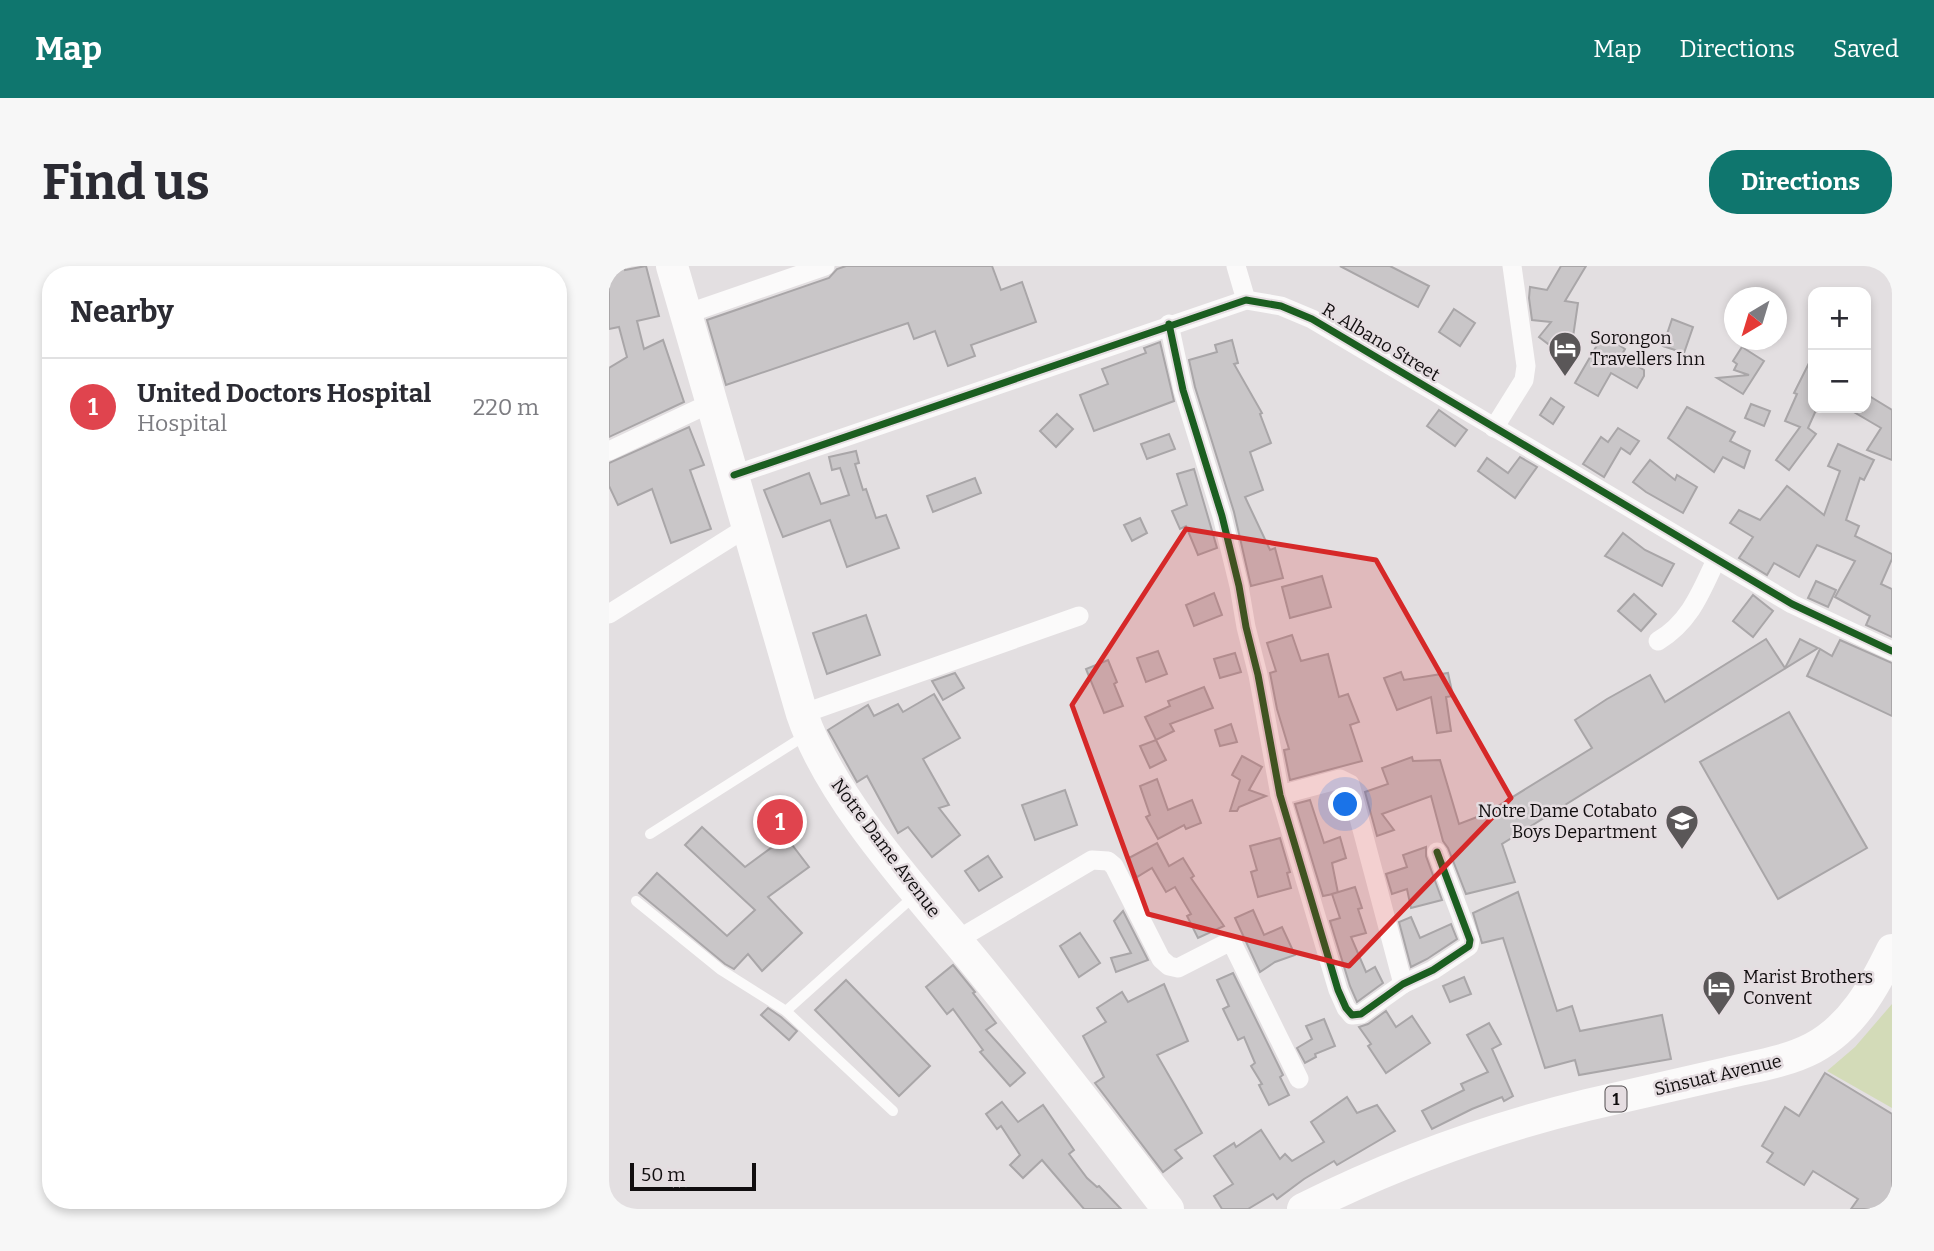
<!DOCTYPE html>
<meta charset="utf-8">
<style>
body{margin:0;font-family:Bitter,serif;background:#f7f7f7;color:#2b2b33}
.controls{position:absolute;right:21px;top:21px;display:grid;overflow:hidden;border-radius:14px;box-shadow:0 4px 10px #0003}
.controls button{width:63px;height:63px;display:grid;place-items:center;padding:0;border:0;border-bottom:2px solid #e1e1e2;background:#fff;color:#2b2b33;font:35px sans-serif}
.compass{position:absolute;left:1115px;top:21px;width:63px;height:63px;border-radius:50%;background:#fff;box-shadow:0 4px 10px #0003;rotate:218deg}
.scale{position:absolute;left:21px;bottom:18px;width:126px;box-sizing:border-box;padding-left:7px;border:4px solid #110e0f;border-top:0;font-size:19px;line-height:24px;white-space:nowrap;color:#110e0f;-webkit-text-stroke:5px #e5dde1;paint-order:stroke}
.you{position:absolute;left:737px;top:539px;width:24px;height:24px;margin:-18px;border:5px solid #fff;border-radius:50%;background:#1a73e8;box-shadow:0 0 0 10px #1a73e833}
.badge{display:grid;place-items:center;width:46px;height:46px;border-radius:50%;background:#0f766e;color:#fff;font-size:23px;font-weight:700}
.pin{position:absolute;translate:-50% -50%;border:4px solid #fff;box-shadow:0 2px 7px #0006}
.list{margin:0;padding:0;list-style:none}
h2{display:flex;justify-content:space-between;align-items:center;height:91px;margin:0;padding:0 28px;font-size:30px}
h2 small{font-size:23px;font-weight:400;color:#7c7c81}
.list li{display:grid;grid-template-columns:46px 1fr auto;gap:21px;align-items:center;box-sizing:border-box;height:98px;padding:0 28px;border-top:2px solid #e1e1e2}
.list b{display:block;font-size:26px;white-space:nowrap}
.list p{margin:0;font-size:23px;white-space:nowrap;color:#7c7c81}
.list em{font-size:23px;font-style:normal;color:#7c7c81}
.map{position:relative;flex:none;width:1283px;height:943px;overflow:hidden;border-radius:28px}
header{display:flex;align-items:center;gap:42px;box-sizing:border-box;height:98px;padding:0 35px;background:#0f766e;color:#fff}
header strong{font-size:33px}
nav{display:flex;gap:38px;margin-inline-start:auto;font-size:24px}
.intro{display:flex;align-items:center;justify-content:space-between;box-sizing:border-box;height:168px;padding:0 42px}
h1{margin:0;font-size:49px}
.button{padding:18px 32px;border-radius:28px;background:#0f766e;color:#fff;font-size:24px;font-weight:700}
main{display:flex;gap:42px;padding:0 42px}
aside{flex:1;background:#fff;border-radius:28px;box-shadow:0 4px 10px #0003}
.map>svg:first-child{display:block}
.green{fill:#d3dbb8}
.building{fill:#c9c6c8;stroke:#a9a6a8;stroke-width:2}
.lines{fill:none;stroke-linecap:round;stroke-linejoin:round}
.lane{stroke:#fbfafa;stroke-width:10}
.street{stroke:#fbfafa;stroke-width:19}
.primary{stroke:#fbfafa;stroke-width:32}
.cycleway-casing{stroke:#e5dde1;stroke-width:11}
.cycleway{stroke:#1b5e20;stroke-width:7}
.marked{fill:#d62828;fill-opacity:0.2;stroke:#d62828;stroke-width:5;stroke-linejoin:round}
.labels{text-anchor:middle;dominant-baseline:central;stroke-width:5;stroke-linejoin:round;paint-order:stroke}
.shield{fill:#e5dde1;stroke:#514c4e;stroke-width:2}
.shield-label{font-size:16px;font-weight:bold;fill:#110e0f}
.poi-label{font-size:18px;fill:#110e0f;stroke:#e5dde1;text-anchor:start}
.street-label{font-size:18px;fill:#110e0f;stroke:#e5dde1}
</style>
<header>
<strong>Map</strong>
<nav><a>Map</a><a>Directions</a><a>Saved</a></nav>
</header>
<div class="intro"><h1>Find us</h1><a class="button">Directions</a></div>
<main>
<aside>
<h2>Nearby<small></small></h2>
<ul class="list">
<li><span class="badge" style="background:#e0444e">1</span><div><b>United Doctors Hospital</b><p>Hospital</p></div><em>220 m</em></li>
</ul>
</aside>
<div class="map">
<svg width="1283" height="943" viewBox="0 0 1283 943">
<rect width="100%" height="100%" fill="#e3dfe1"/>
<polygon class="green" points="1283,738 1283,842 1218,805 1246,781"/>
<g class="building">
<polygon points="0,0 15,0 16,4 37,0 50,50 28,55 35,83 54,74 75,136 0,171 0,102 18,91 10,61 0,63 0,9 2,8"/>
<polygon points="237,0 383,0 392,24 413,16 427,56 362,79 366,90 339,100 326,65 305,73 299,57 117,119 98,54 220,12 228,3"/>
<polygon points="731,0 781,0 820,20 809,41"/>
<polygon points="952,0 977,0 956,35 969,37 964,71 951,87 930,71 942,56 923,54 920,32 921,21 938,24"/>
<polygon points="845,43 866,57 851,80 830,66"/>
<polygon points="1063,53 1084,61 1075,87 1054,80"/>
<polygon points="994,69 1016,83 1012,90 1035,104 1035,110 1028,122 1002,107 989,130 966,117"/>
<polygon points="623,74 629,97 625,98 653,147 651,148 662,177 641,186 654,224 636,231 661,284 666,282 674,312 642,320 625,246 586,121 580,94 608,86 606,79"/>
<polygon points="551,76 565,135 485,165 471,129 499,118 493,103 537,87 535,82"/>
<polygon points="1133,81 1155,95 1134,128 1108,112 1140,109 1125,104 1128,98 1124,95"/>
<polygon points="1204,89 1204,142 1208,142 1199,162 1207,168 1180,204 1167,194 1191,161 1176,155 1188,128 1185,127"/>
<polygon points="1257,128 1283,144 1283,194 1258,184 1272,162 1238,142 1257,142"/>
<polygon points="942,132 955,141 944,158 931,149"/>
<polygon points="1142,138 1161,145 1155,160 1136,152"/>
<polygon points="1078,141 1126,166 1121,175 1141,185 1135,202 1114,191 1105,206 1059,172"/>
<polygon points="830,144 858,164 846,180 818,160"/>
<polygon points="448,148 464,163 447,181 431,165"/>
<polygon points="80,161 95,199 81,204 102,263 62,277 43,223 9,239 0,220 0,197"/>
<polygon points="1009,162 1030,175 1021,188 1012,182 995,211 974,198 992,171 999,176"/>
<polygon points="560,168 566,183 538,193 532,178"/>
<polygon points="1229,178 1265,194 1255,214 1251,212 1237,254 1250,260 1246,270 1283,288 1283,293 1272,318 1283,323 1283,371 1257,359 1261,350 1226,331 1246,295 1208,279 1190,311 1165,297 1158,309 1130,292 1144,271 1121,257 1130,244 1151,254 1178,220 1215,249 1231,205 1219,200"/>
<polygon points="247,185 250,197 246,198 254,224 257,223 267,252 277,249 290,282 238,301 221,254 174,271 155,224 200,207 212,238 240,229 231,202 223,204 220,191"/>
<polygon points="911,191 928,201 906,232 869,205 878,192 899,207"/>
<polygon points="1041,194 1066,214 1068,209 1088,221 1074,247 1037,226 1024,216"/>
<polygon points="585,203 608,282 589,289 577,260 571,263 563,245 578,239 568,208"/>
<polygon points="366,212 372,227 324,246 318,230"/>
<polygon points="531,252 538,267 523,275 515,259"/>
<polygon points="1014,267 1036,284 1065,298 1053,320 996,290"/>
<polygon points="713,310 722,341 681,352 673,321"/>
<polygon points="1207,315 1227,324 1219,341 1199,332"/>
<polygon points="605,327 613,349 585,360 577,339"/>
<polygon points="1025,328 1047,348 1032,365 1009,345"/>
<polygon points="1144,329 1164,345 1144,371 1124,355"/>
<polygon points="257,349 271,389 218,408 204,367"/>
<polygon points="683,369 692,395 719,388 730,431 739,428 750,456 741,459 753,495 681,514 675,484 680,483 668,443 661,407 667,405 658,377"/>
<polygon points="1157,373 1176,402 1191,373 1209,382 893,578 906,616 857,628 839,582 834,575 822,530 773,548 785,564 768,570 756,526 779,518 773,502 803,491 804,495 831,494 850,558 876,548 983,482 966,454 998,433 1041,409 1056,436"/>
<polygon points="1231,374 1283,397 1283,450 1198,410 1211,383 1223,390"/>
<polygon points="549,385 558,408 537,416 528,392"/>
<polygon points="626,387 632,406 611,412 605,393"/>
<polygon points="499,394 508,416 505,418 514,440 495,447 477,403"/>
<polygon points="792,406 795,414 839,407 844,430 837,431 842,465 828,467 822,431 788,444 775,412"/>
<polygon points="346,407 355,422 334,434 323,415"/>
<polygon points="595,421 604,442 561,458 565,465 547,474 536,451 561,440 559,435"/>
<polygon points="325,428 351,472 314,493 340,539 330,542 351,569 323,591 299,561 289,567 258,510 248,516 219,464 259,439 265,450 289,438 294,446"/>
<polygon points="1180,446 1258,582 1169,633 1091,496"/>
<polygon points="622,458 628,476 611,480 606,464"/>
<polygon points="547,474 557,494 541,502 531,480"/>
<polygon points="633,490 653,501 640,524 657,530 630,541 628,545 621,545 631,514 623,509"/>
<polygon points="548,513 559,544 583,534 592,557 577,563 575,559 549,573 537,551 541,549 531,520"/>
<polygon points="456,524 468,559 426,574 413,539"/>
<polygon points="701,534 715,577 731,571 737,592 723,597 729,627 714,630 706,604 686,538"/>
<polygon points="93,561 136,601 177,571 200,601 159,631 193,667 153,705 139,688 125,703 116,698 30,627 48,607 118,670 146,644 76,579"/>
<polygon points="671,572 681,606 678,607 682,622 649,631 642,606 648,604 641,580"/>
<polygon points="548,577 560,600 574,592 585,610 582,612 615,660 589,672 578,650 582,648 566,621 557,626 543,602 528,611 518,593"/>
<polygon points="817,581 817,590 833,634 802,642 798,623 783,628 777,608 798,601 794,589"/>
<polygon points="379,590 393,611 370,625 356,605"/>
<polygon points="746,621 753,642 749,643 757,667 742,671 757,706 766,701 774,717 748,736 741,720 721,655 731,652 723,628"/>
<polygon points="909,626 948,745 963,740 971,765 1053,749 1062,793 970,809 966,794 936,802 894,672 873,677 864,647"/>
<polygon points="644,644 655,669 673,661 686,689 666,696 651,706 626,652"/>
<polygon points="514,645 539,694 507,706 502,692 522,687 505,655"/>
<polygon points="802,651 811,672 842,658 848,673 818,693 802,701 790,656"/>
<polygon points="471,667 491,697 470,711 451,680"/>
<polygon points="344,699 366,726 364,727 387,757 377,764 416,807 401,820 371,786 374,784 344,743 338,748 317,721"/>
<polygon points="624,707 674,809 671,811 680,829 660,839 650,819 653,818 642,800 646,797 635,771 629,774 614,743 620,740 608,714"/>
<polygon points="855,711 862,728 841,736 834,720"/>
<polygon points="237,714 321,800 290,830 206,744"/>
<polygon points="555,718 579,775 548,789 593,867 566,884 573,892 554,906 486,817 495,811 474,770 497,756 488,742 513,726 519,736"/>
<polygon points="159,742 172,751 188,765 180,774 152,749"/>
<polygon points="777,745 787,761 803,750 821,777 777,807 759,780 762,778 750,761 759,758"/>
<polygon points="715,753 726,780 706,788 707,791 696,797 688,782 703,773 697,760"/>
<polygon points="880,757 892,778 883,783 904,830 895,835 893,831 863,843 823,863 813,845 855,824 852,818 879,806 858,769"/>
<polygon points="1216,807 1283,848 1283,943 1242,943 1249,933 1204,905 1195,919 1158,896 1164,887 1153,880 1176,841 1190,850"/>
<polygon points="738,831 748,847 768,839 786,865 728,899 725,895 695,913 668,933 664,928 639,943 613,943 605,930 624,918 605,890 625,877 627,881 652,864 671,893 676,888 683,895 715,876 702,856"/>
<polygon points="393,836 409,856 434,839 465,884 460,888 478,912 488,921 490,920 512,943 475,943 433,894 414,912 401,899 411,889 392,860 388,863 377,848"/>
</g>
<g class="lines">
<g class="lane">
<polyline points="41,568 197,469"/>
<polyline points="27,635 112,704 177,745 284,845"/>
<polyline points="177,745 304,631"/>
</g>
<g class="street">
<polyline points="627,0 637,34"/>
<polyline points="77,48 216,0"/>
<polyline points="560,58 574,124 613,250 630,320 637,361 649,409 671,529 729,724 737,742 743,749 752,748 794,718 824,704 860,680 861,674 828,586"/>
<polyline points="885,162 915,114 917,100 903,0"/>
<polyline points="0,185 104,136"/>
<polyline points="125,209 637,34 672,40 703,53 1183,338 1283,385"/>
<polyline points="0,348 140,260"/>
<path d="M1049 375C1081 356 1092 326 1107 294"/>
<polyline points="193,448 470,350"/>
<polyline points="671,529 731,513 741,518 794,718"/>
<polyline points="348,674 483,594 499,595 505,600 552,693 560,700 569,702 618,677 624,679 690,813"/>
</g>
<g class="primary">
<path d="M63 0 193 448C223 537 313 631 372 704 436 783 497 863 559 943"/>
<path d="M694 943C786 897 879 863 978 839 1025 828 1071 818 1118 807 1147 800 1177 796 1204 782 1243 761 1264 723 1283 684"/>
</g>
<defs>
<g id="cycleway">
<polyline points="560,58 574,124 613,250 630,320 637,361 649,409 671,529 729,724 737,742 743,749 752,748 794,718 824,704 860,680 861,674 828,586"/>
<polyline points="125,209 637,34 672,40 703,53 1183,338 1283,385"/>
</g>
</defs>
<use href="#cycleway" class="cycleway-casing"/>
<use href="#cycleway" class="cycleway"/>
</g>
<path class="marked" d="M577 263 767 294 902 532 740 700 539 648 463 439Z"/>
<defs>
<symbol id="hotel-pin" viewBox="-11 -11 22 30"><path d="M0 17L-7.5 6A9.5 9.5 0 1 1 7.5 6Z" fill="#5a5758" stroke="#e5dde1"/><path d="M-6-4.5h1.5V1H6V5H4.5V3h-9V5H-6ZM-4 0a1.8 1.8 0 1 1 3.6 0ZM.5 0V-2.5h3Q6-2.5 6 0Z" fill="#fff"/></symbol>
<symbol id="university-pin" viewBox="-11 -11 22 30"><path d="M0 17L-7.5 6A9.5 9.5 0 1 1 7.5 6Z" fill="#5a5758" stroke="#e5dde1"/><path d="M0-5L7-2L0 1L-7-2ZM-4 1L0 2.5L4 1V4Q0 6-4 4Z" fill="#fff"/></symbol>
</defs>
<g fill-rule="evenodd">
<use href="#hotel-pin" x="937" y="63" width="38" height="52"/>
<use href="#university-pin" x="1054" y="536" width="38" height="52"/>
<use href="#hotel-pin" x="1091" y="702" width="38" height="52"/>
</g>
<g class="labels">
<rect class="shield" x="996.5" y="820.5" width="21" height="25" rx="5"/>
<g class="shield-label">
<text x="1007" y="833">1</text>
</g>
<g class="poi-label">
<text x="981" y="72">Sorongon<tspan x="981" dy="21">Travellers Inn</tspan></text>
<text x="1048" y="545" text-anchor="end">Notre Dame Cotabato<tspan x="1048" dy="21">Boys Department</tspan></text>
<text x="1134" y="711">Marist Brothers<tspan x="1134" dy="21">Convent</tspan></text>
</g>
<g class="street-label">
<text transform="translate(772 76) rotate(31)">R. Albano Street</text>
<text transform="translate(277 582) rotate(53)">Notre Dame Avenue</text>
<text transform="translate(1109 809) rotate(-13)">Sinsuat Avenue</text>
</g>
</g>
</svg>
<div class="controls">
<button>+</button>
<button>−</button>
</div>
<svg class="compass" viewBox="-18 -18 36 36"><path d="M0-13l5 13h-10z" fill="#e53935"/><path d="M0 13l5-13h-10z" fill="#7c7c81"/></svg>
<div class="scale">50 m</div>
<div class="you"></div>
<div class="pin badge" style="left:171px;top:556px;background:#e0444e">1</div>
</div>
</main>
